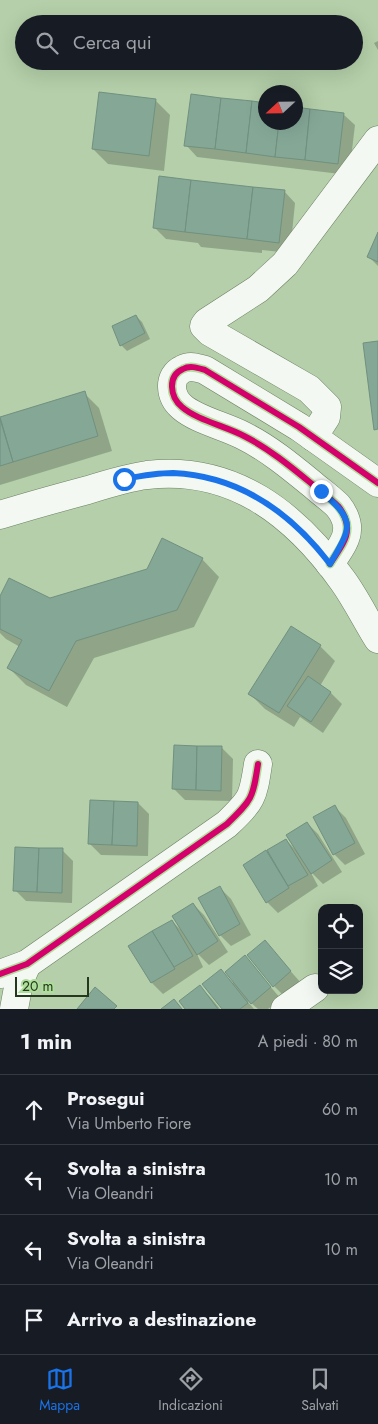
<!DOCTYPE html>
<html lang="it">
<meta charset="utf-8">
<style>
body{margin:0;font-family:Jost,sans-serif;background:#20242c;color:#f1f3f6}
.controls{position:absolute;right:15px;bottom:15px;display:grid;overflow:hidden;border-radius:10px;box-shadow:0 5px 20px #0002}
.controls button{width:45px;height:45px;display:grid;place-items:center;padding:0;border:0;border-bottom:1px solid #363941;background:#171b24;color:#f1f3f6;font:25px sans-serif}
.compass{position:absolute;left:258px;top:85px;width:45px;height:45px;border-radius:50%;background:#171b24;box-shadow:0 5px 20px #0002;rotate:248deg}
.scale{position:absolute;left:15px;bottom:12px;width:74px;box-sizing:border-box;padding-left:5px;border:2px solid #25381d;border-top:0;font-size:14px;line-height:18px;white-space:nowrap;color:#25381d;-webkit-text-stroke:4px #adde9a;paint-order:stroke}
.stop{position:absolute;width:15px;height:15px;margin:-11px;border:4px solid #1a73e8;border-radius:50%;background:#fff}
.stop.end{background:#1a73e8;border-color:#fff;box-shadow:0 1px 5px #0008}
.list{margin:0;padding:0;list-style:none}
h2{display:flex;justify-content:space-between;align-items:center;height:65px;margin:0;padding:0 20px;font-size:21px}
h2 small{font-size:16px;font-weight:400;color:#9ea1a6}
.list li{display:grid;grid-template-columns:32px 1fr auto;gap:15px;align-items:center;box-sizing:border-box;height:70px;padding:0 20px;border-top:1px solid #363941}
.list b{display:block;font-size:19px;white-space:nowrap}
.list p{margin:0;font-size:16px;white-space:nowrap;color:#9ea1a6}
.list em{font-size:16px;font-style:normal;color:#9ea1a6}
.icon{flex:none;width:28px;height:28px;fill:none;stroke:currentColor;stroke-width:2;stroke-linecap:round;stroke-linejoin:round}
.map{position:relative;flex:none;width:378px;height:1009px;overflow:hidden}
.search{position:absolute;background:#171b24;box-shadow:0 5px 20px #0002;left:15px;right:15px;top:15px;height:55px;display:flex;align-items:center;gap:12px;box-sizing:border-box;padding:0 18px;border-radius:28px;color:#9ea1a6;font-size:19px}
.sheet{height:345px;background:#171b24}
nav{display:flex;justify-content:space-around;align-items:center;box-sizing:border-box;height:70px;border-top:1px solid #363941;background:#171b24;font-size:14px;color:#9ea1a6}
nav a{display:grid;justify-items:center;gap:2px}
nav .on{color:#1a73e8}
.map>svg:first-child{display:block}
.shadow{fill:#0003}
.building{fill:#84a796;stroke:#71907f}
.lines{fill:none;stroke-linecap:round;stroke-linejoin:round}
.minor-casing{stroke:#6b8063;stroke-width:29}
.minor{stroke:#f4f8f2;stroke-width:28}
.cycleway-casing{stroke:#adde9a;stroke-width:9}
.cycleway{stroke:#d6006c;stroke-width:6}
.route{stroke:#1a73e8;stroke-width:6}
</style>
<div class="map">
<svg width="378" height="1009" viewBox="0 0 378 1009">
<rect width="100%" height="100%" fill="#b4cfa9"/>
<g class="shadow">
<polygon points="378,41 378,50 374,43"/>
<polygon points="155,100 170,115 164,171 108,164 93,149"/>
<polygon points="296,108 343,114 355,125 349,175 197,157 186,145 266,122 296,122"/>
<polygon points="284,191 295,203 290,253 262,250 262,253 201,247 198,243 166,239 155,228"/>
<polygon points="378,235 378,266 369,257"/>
<polygon points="136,316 142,322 150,339 127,351 121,345"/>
<polygon points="84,393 99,408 112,451 0,485 0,418"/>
<polygon points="202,559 219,577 194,627 94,658 67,707 26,685 9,668 20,647 6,639 0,633 0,599 50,600"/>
<polygon points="291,628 320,646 335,661 320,686 331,693 342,704 323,733 300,717 294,727 265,709 250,694"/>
<polygon points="222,748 233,759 232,801 185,800 174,789"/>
<polygon points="138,803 149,814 148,856 101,855 90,844"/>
<polygon points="335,807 346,818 365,854 345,865 334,854"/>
<polygon points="307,823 318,834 342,872 323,884 310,871 318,886 278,913 267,902 244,866 286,840 296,850"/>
<polygon points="62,850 73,861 72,903 26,901 15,890"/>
<polygon points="220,888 231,899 251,935 231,946 220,935"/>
<polygon points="193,904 204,915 228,952 209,965 196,952 203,967 163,994 152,983 130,947 172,921 182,931"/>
<polygon points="265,942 301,983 285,997 274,986"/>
<polygon points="245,957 281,999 268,1009 258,1009 249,1001 248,1002 254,1009 224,1009 221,971 233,983"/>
<polygon points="200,987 211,998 220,1009 187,1009"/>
</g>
<g class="building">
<polygon points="99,92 156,99 149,156 92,149"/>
<polygon points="191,94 221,98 215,149 184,146"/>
<polygon points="221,98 252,101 246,153 215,149"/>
<polygon points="252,101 266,103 266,122 279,122 275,157 246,153"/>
<polygon points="296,107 310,109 305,160 275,157 279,122 296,122"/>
<polygon points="310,109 344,113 338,164 305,160"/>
<polygon points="159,176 191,180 185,232 153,228"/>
<polygon points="191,180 253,187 247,239 185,232"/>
<polygon points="253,187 285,190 279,243 247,239"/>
<polygon points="378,232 378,262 367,257"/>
<polygon points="136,315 145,333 120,346 112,326"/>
<polygon points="378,341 378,429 374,430 363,343"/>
<polygon points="85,391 98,436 13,462 0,417"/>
<polygon points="0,419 13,462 0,466"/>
<polygon points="162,538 203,558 177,610 76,641 49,691 7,668 22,640 0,629 0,596 9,578 50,598 147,569"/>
<polygon points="291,626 321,645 279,713 248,694"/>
<polygon points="308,676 331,692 311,722 287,706"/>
<polygon points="174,745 197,746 196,790 172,789"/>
<polygon points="197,746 222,746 221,791 196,790"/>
<polygon points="90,800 114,801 112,845 88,844"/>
<polygon points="114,801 138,802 137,846 112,845"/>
<polygon points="335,805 355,843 333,855 313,817"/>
<polygon points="307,822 332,860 311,874 286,835"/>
<polygon points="286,839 308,875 288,886 267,850"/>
<polygon points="15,847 39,848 37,892 13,891"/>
<polygon points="39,848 63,848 62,893 37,892"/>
<polygon points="266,850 289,888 266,903 243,865"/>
<polygon points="220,886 240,924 219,936 198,898"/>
<polygon points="193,903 218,941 197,955 172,916"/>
<polygon points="172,920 193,956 174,967 152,931"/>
<polygon points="152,931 175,969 151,983 128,946"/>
<polygon points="265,940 291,971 273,987 247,955"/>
<polygon points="245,955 271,987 251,1004 225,972"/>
<polygon points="221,969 248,1003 240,1009 222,1009 202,984"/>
<polygon points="200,985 218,1009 185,1009 179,1001"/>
<polygon points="95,987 117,1006 114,1009 77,1009"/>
<polygon points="174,999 182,1009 161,1009"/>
</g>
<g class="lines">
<defs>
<g id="minor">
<polyline points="313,437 326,417 327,407 309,389 210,332 204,326 207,322 258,289 285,264 378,140"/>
<path d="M0 515C29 506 58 498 88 490 107 484 126 478 147 475 233 465 295 514 343 581 356 599 366 620 378 639"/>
<path d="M330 564C336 554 347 541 347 530 348 522 343 512 338 506 330 498 320 491 312 484 290 466 268 448 244 436 225 426 197 420 182 407 170 397 167 376 183 369 190 365 198 368 205 370L299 427 378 483"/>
<path d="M0 974 27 964 227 824C252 800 253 798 258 764"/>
<polyline points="14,1009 19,982 27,964"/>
<polyline points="285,1009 315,988"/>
</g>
</defs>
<use href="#minor" class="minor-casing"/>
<use href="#minor" class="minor"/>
<defs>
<g id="cycleway">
<path d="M330 564C336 554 347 541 347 530 348 522 343 512 338 506 330 498 320 491 312 484 290 466 268 448 244 436 225 426 197 420 182 407 170 397 167 376 183 369 190 365 198 368 205 370L299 427 378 483"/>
<path d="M0 974 27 964 227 824C252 800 253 798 258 764"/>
</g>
</defs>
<use href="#cycleway" class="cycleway-casing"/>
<use href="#cycleway" class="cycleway"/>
</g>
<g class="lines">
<path class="route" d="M124 479C140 476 157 473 173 473 239 476 291 513 330 564 352 526 356 522 321 491"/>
</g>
</svg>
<div class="controls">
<button><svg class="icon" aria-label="locate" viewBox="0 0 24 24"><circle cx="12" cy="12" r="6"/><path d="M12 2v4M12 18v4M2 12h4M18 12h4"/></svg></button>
<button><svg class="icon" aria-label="layers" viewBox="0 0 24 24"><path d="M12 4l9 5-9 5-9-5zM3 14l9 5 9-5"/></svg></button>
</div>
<svg class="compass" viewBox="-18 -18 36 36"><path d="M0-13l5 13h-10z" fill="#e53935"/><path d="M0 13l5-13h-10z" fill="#9ea1a6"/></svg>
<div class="scale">20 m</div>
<div class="stop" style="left:124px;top:479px"></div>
<div class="stop end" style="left:321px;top:491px"></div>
<div class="search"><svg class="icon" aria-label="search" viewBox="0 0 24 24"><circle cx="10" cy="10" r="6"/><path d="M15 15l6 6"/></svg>Cerca qui</div>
</div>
<section class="sheet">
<h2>1 min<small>A piedi · 80 m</small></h2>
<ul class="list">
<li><svg class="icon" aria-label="ahead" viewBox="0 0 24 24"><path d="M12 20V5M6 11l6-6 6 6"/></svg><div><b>Prosegui</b><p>Via Umberto Fiore</p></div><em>60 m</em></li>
<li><svg class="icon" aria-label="left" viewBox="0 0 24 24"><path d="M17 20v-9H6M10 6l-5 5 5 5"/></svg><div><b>Svolta a sinistra</b><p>Via Oleandri</p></div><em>10 m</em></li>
<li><svg class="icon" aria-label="left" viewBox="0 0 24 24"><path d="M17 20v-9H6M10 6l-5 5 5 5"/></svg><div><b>Svolta a sinistra</b><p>Via Oleandri</p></div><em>10 m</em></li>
<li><svg class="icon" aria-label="arrive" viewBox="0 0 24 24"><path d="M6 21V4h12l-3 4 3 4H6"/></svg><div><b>Arrivo a destinazione</b></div></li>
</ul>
</section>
<nav>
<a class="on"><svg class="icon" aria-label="map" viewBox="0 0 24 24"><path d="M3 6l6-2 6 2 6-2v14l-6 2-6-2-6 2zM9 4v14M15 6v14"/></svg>Mappa</a>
<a><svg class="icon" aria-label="directions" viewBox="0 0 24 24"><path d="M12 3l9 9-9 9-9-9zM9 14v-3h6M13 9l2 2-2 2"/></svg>Indicazioni</a>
<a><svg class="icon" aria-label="saved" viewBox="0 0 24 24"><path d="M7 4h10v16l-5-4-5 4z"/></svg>Salvati</a>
</nav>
